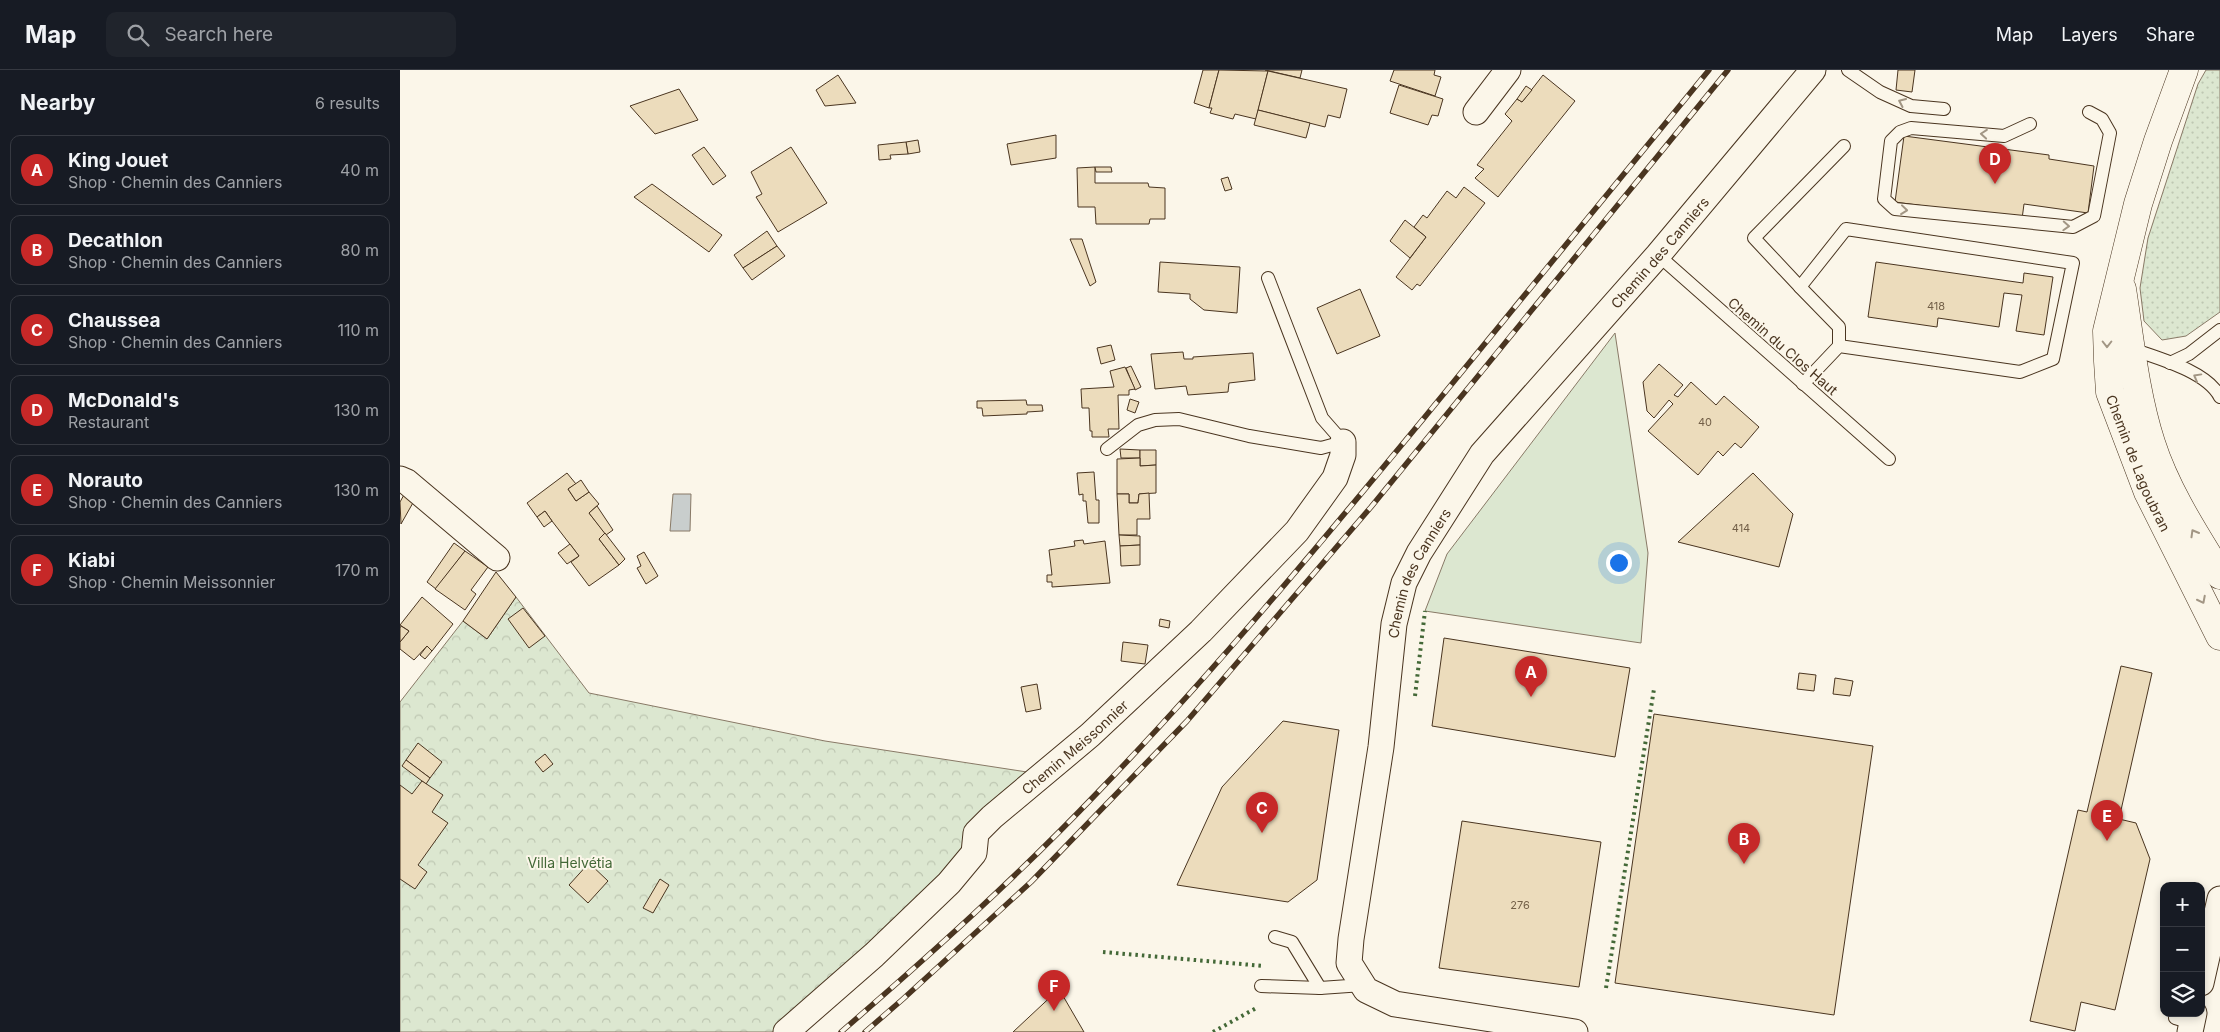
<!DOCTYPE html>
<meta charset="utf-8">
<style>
body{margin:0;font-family:Inter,sans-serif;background:#20242c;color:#f1f3f6}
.controls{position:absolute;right:15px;bottom:15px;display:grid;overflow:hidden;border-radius:10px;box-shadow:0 2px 8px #0003}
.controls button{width:45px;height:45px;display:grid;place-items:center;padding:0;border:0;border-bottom:1px solid #363941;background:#171b24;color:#f1f3f6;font:25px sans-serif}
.you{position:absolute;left:1218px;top:492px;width:18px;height:18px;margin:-12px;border:4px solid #fff;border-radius:50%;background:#1a73e8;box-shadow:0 0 0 8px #1a73e833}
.badge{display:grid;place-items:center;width:32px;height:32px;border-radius:50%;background:#c62828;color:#fff;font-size:16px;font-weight:700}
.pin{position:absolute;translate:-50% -41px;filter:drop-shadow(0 1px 2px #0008)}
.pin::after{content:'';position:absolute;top:26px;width:18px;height:15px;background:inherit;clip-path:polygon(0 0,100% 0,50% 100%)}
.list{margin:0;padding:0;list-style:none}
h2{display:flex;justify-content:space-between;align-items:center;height:65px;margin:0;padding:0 20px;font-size:21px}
h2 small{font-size:16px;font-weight:400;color:#9ea1a6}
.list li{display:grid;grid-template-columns:32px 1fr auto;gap:15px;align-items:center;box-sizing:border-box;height:70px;margin:0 10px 10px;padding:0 10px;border:1px solid #363941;border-radius:10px}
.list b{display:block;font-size:19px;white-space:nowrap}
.list p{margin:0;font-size:16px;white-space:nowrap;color:#9ea1a6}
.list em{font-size:16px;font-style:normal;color:#9ea1a6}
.icon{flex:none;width:28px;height:28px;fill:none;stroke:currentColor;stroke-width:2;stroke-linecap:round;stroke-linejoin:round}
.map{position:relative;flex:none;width:1820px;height:962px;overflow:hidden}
header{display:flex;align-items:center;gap:30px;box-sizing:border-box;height:70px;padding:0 25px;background:#171b24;border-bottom:1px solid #363941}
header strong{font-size:24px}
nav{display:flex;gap:28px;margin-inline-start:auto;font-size:18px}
.search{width:350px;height:45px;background:#20242c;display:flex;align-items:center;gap:12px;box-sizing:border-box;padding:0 18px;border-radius:10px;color:#9ea1a6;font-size:19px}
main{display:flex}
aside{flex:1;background:#171b24}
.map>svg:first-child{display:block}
.grass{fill:#dce7d0;stroke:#887966}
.forest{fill:url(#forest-crowns);stroke:#887966}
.park{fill:url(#park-dots);stroke:#887966}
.water{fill:#c9cecd;stroke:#887966}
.building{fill:#ecdcbc;stroke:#4a3520}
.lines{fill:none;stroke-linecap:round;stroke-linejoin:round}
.service-casing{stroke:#4a3520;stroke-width:14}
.minor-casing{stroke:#4a3520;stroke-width:27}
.secondary-casing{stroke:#4a3520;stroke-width:29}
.service{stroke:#fbf6e9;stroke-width:12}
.minor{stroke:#fbf6e9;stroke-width:25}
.secondary{stroke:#fbf6e9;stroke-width:28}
.rail-casing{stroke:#4a3520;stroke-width:5.5}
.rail{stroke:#fbf6e9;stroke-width:4;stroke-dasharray:11;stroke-linecap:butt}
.hedge{stroke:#436837;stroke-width:4;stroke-dasharray:2.5 4;stroke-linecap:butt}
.oneway{stroke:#a29684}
.labels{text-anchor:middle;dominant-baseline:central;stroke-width:4;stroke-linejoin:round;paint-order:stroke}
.number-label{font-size:11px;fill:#725f47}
.street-label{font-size:14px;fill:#4a3520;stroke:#fbf6e9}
.park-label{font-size:14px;fill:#436837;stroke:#fbf6e9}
</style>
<header>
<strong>Map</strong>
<div class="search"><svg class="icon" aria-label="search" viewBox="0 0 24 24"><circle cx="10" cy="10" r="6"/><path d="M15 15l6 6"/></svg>Search here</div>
<nav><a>Map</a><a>Layers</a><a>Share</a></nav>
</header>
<main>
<aside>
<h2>Nearby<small>6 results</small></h2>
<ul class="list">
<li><span class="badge">A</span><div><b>King Jouet</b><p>Shop · Chemin des Canniers</p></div><em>40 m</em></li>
<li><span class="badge">B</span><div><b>Decathlon</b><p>Shop · Chemin des Canniers</p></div><em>80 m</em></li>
<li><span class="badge">C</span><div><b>Chaussea</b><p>Shop · Chemin des Canniers</p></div><em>110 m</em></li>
<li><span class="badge">D</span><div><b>McDonald's</b><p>Restaurant</p></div><em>130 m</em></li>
<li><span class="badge">E</span><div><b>Norauto</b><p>Shop · Chemin des Canniers</p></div><em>130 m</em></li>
<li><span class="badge">F</span><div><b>Kiabi</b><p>Shop · Chemin Meissonnier</p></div><em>170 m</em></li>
</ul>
</aside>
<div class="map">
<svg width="1820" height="962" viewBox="0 0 1820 962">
<defs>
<pattern id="forest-crowns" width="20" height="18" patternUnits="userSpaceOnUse" patternTransform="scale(1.25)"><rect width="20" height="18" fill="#dce7d0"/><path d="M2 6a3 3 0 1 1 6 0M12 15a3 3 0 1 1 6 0" fill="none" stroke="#bec7b2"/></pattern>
<pattern id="park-dots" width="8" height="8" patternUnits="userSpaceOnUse" patternTransform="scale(1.25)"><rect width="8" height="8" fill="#dce7d0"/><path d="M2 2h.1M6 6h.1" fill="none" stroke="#bec7b2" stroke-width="1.8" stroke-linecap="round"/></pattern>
</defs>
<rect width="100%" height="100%" fill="#fbf6e9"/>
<polygon class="grass" points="1215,263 1248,483 1241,573 1025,541 1047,484"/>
<polygon class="forest" points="116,527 189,623 425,671 627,702 564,760 565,789 377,962 0,962 0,632 63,551 87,569"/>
<polygon class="park" points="1806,0 1820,0 1820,242 1786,266 1762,270 1744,251 1740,218 1748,168 1798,14"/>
<polygon class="water" points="273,424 291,424 290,461 270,461"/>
<g class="building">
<polygon points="803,0 819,0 809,38 794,33"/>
<polygon points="819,0 868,1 856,49 835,44 833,49 810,43 812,38 809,38"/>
<polygon points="865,0 902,0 900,8"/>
<polygon points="994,0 1035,0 1034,5 1041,7 1035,26 990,11"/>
<polygon points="1498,0 1515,0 1512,22 1496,20"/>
<polygon points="868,1 947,19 940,48 928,45 925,57 858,40"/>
<polygon points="438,5 456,33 425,36 416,20"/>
<polygon points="1143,5 1175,31 1098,127 1075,108 1084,99 1077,95 1112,51 1105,44 1117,29 1122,32"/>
<polygon points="999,15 1043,29 1038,46 1032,45 1028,55 990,43"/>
<polygon points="1126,16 1132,20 1122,32 1117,29"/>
<polygon points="279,19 298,50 255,64 230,36"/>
<polygon points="858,40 910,53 906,68 854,55"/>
<polygon points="656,65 656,88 611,95 607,74"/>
<polygon points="1504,66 1649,85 1649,89 1694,96 1688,143 1624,134 1622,149 1495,132"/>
<polygon points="518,70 520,82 508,84 506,72"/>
<polygon points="506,72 508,84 490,85 491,89 479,90 478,75"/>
<polygon points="304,77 326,106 313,115 292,85"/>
<polygon points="391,77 427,133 378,162 356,127 362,124 351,102"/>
<polygon points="695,97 695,113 748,113 749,117 765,118 765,149 750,149 749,154 696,154 695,137 678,137 677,98"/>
<polygon points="695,97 711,97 712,102 696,102"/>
<polygon points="828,107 832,119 825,121 821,109"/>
<polygon points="252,114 322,165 309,182 234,127"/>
<polygon points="1064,117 1085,133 1020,216 1017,214 1012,220 996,207 1026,167 1014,157 1023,145 1027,148 1047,121 1056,128"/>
<polygon points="1005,150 1026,167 1010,188 990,171"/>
<polygon points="367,161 377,176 343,198 334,185"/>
<polygon points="670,169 682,169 696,212 690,216"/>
<polygon points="377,176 385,186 352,210 343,198"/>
<polygon points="760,192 840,197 837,243 804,240 790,229 790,224 758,222"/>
<polygon points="1476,192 1623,213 1624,203 1653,207 1644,265 1616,261 1622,225 1604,223 1599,257 1538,248 1537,257 1468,247"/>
<polygon points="960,219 980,266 937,284 917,238"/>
<polygon points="711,275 715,290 701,294 697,278"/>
<polygon points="783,282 784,289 793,289 793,287 853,283 855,310 829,313 828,322 788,325 786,316 755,319 751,284"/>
<polygon points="1259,294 1283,315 1274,325 1278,327 1291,312 1316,335 1324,326 1359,357 1341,378 1335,373 1323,386 1318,381 1298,405 1248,361 1273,334 1269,330 1254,348 1247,341 1243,312"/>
<polygon points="731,296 741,317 735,320 726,298"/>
<polygon points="725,297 735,319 729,320 729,325 718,325 719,359 708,359 709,367 692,367 692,361 690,361 689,338 682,338 681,319 714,317 710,301"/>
<polygon points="730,329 739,332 735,343 727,340"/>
<polygon points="626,330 627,335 642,335 643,341 627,342 627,344 583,346 582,338 577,338 577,331"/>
<polygon points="720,379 740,380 740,388 721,388"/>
<polygon points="740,380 756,380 756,395 740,396"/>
<polygon points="740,388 740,396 756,395 756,423 739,424 738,433 729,433 729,424 717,424 717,389"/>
<polygon points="694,402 696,430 699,430 699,453 688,453 686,431 683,431 683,424 679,425 677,403"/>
<polygon points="167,403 176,414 168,419 176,431 189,422 199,434 189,443 205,463 199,469 219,495 189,516 171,492 179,486 152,451 145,441 137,447 127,433"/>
<polygon points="1353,403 1393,444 1379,497 1278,472"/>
<polygon points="181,410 189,422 176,431 168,419"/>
<polygon points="5,423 14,431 1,454 0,432"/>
<polygon points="749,423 750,449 737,449 737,465 719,465 717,424 729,424 729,433 738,433 739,424"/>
<polygon points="197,436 213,460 206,465 189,443"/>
<polygon points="145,441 152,451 144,457 137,447"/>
<polygon points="205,463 225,489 219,495 199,469"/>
<polygon points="719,465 740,466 740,475 720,476"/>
<polygon points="683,470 684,474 705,471 710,513 652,517 652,512 647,512 647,505 652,505 649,480 675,476 674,471"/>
<polygon points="54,473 65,481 36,519 27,512"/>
<polygon points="170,474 179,486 167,494 158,483"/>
<polygon points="740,475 740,495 721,496 720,476"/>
<polygon points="65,481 88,497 71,520 76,524 65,540 35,519"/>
<polygon points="244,482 258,506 246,514 237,498 241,496 237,486"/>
<polygon points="96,502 116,527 87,569 63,551"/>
<polygon points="22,527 53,554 32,581 27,576 14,590 0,579 0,572 9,561 0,555"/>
<polygon points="123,538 145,566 129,578 108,549"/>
<polygon points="760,549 770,551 769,558 759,556"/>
<polygon points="1,556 9,561 0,572 0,558"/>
<polygon points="1044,568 1230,598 1215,687 1032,656"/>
<polygon points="723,572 748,575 745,594 721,591"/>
<polygon points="27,576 32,581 25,589 20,585"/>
<polygon points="1721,596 1752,603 1719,749 1736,753 1750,789 1715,940 1681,932 1675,961 1630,951 1678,740 1687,742"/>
<polygon points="1399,603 1416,605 1414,621 1397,619"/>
<polygon points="1435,608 1453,611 1450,626 1433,624"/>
<polygon points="637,614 641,639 626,642 621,617"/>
<polygon points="1254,644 1473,676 1434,945 1215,913"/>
<polygon points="883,651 939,660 917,810 888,832 777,815 822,717"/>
<polygon points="18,673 42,692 30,708 6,690"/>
<polygon points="145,684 153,694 143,702 135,692"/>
<polygon points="6,690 30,708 26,714 2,696"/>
<polygon points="22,711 43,725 32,742 48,753 18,795 27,802 15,819 0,809 0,715 12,724"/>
<polygon points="1062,751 1201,772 1179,917 1039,898"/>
<polygon points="189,793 208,811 188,833 169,815"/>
<polygon points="260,809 269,815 253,843 243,838"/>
<polygon points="659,919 684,962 613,962"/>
</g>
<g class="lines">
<defs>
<g id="service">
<polyline points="1448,0 1480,22 1511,36 1544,39"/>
<polyline points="1630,54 1604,66 1511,58 1500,62 1491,71 1484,129 1495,139 1673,157 1694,146 1710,63 1702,49 1689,42"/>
<polyline points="1258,185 1489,389"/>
<polyline points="1400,217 1354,168 1444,76"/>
<path d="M1732 279C1757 288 1807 301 1820 327"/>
<polyline points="1770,293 1789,284 1820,260"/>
<polyline points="1403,314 1439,276 1439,257 1400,217 1446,159 1673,193 1653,289 1620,302 1439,276"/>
<polyline points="707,379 738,355 755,350 779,349 849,366 921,378 943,372 922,348 868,208"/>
<polyline points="875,867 892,872 920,918"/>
<polyline points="861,916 920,918 963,915"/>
<polyline points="1775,948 1792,953"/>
</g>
<g id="minor">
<polyline points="1076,42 1108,0"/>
<polyline points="0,409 7,412 97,488"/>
<polyline points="1801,913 1820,829"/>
<path id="s1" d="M386 962 474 885 549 813 574 783 576 763 592 747 690 665 801 561 897 461 935 408 943 385V372"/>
<path id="s2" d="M1175 962 995 934 966 920 949 893 951 869 981 677 994 554 1004 513 1019 483 1082 384 1258 185 1413 0"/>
<polyline points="1790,962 1794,943"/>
</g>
<g id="secondary">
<path id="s3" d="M1784 0 1758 71 1738 134 1707 261 1708 291 1710 322 1748 422 1820 566"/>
<path d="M1722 219C1730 270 1735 323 1751 373 1766 420 1794 463 1820 505"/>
</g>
</defs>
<use href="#service" class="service-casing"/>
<use href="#minor" class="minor-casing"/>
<use href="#secondary" class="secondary-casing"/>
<use href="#service" class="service"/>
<use href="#minor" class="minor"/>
<use href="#secondary" class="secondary"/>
<defs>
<g id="rail">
<path d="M441 962C530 885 617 807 698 722 813 603 919 475 1024 348 1119 232 1214 116 1309 0"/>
<polyline points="465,962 503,929 631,812 787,651 971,437 1328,0"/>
</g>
</defs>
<use href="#rail" class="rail-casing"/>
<use href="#rail" class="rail"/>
<g class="hedge">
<polyline points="1015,626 1025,541"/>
<polyline points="703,882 864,896"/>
<polyline points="1206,918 1254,619"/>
<polyline points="813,962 858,937"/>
</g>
</g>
<defs><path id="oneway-chevron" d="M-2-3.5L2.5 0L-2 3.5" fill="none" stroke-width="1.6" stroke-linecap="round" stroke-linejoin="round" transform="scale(1.25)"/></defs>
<g class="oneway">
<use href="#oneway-chevron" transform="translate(1502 32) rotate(-156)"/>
<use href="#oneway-chevron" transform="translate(1584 64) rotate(-175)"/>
<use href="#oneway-chevron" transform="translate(1504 140) rotate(6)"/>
<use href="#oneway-chevron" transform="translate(1666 156) rotate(3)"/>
<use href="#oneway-chevron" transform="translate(1707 274) rotate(90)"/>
<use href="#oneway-chevron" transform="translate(1797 307) rotate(-151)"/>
<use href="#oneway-chevron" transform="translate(1794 463) rotate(-120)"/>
<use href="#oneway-chevron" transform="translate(1802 530) rotate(63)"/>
</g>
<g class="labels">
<g class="number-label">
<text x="1536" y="236">418</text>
<text x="1305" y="352">40</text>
<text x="1341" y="458">414</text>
<text x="1120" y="835">276</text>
</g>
<g class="street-label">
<text stroke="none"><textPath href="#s2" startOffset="1050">Chemin des Canniers</textPath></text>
<text transform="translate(1383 276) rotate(41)">Chemin du Clos Haut</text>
<text stroke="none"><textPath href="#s3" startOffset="410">Chemin de Lagoubran</textPath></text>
<text stroke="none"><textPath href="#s2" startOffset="645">Chemin des Canniers</textPath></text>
<text stroke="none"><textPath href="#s1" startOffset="411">Chemin Meissonnier</textPath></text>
</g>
<g class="park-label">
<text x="170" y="792">Villa Helvétia</text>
</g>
</g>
</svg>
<div class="controls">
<button>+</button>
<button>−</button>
<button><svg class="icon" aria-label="layers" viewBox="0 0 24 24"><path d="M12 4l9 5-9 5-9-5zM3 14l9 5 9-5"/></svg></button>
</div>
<div class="you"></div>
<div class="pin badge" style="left:1131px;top:627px">A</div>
<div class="pin badge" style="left:1344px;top:794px">B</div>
<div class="pin badge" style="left:862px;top:763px">C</div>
<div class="pin badge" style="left:1595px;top:114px">D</div>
<div class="pin badge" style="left:1707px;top:771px">E</div>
<div class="pin badge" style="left:654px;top:941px">F</div>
</div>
</main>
